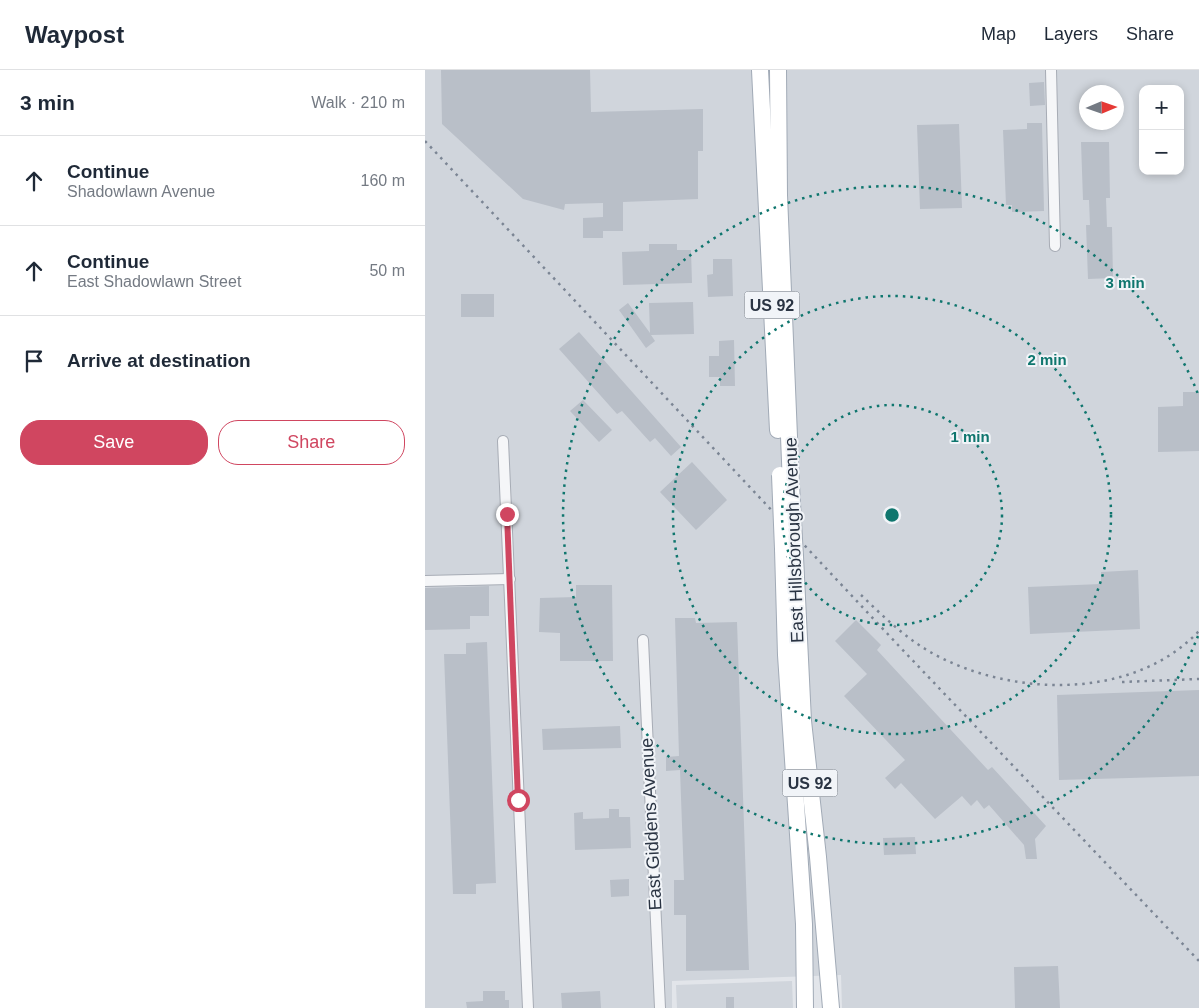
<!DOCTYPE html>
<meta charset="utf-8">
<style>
body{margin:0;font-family:Arial,sans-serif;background:#f2f2f3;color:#1f2937}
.controls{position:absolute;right:15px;top:15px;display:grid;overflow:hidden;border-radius:10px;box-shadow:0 2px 8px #0003}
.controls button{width:45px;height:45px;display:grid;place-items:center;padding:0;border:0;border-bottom:1px solid #e0e1e3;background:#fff;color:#1f2937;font:25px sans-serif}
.compass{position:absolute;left:654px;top:15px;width:45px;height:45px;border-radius:50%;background:#fff;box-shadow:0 2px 8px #0003;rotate:88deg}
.stop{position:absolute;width:15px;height:15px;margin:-11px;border:4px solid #d04660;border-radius:50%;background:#fff}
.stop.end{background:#d04660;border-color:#fff;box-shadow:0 1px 5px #0008}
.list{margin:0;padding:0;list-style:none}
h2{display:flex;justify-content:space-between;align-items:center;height:65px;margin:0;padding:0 20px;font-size:21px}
h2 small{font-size:16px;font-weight:400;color:#747a83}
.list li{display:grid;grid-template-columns:32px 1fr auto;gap:15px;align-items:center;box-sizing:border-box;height:90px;padding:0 20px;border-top:1px solid #e0e1e3}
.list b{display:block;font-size:19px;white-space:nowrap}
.list p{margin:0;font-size:16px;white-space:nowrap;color:#747a83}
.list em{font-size:16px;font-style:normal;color:#747a83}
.actions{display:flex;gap:10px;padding:15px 20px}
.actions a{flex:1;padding:11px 0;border:1px solid #d04660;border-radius:20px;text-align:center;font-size:18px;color:#d04660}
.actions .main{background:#d04660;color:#fff}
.icon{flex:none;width:28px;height:28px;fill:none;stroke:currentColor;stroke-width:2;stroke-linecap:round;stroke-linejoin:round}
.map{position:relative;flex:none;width:774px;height:938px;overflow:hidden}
header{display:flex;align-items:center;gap:30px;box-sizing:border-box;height:70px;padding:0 25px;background:#fff;border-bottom:1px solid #e0e1e3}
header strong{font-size:24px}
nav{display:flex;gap:28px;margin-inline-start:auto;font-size:18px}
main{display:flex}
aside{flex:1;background:#fff}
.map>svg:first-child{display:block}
.built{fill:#d0d5dc;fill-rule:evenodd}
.building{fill:#b9bfc8}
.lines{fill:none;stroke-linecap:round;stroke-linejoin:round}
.minor-casing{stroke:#a7acb5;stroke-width:12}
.primary-casing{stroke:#a1aab6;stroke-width:18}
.minor{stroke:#f5f6f8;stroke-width:10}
.primary{stroke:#fff;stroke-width:16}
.rail{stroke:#7b8594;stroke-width:2.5;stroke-dasharray:2.5 5;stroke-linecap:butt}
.primary-bridge-casing{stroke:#a1aab6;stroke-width:18;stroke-linecap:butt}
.primary-bridge{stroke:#fff;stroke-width:16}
.route{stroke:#d04660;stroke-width:6}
.ring{fill:none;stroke:#0f766e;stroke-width:2.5;stroke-dasharray:2.5 5}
.labels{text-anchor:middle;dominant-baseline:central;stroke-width:4;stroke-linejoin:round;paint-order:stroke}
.shield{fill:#f1f4f8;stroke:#666e79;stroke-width:1}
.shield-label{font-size:16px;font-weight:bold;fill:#2a3443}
.street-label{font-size:18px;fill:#2a3443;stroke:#f1f4f8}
.centre{fill:#0f766e;stroke:#f1f4f8;stroke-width:2.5}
.ring-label{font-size:15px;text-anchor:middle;font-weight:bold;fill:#0f766e;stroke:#f1f4f8;stroke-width:4;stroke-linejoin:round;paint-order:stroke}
</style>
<header>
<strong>Waypost</strong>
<nav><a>Map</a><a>Layers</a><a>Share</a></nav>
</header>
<main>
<aside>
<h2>3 min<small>Walk · 210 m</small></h2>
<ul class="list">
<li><svg class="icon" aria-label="ahead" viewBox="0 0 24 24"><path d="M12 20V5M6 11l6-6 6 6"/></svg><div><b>Continue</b><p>Shadowlawn Avenue</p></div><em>160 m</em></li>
<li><svg class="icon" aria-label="ahead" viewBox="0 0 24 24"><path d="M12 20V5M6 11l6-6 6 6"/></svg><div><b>Continue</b><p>East Shadowlawn Street</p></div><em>50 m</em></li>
<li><svg class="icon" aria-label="arrive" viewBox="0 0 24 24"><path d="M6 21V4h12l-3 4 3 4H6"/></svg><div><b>Arrive at destination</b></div></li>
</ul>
<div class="actions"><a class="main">Save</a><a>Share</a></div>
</aside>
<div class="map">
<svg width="774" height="938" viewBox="0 0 774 938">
<rect width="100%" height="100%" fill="#e2e5ea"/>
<g class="built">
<path d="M0 0H774V938H417L416 905 247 911V938H0ZM718 19H755V101H718ZM662 22H692V52H662Z"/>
<polygon points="367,911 368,938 252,938 251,915"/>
</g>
<g class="building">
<polygon points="16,0 165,0 166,42 278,39 278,81 273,81 273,129 198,132 198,161 178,161 178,168 158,168 158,148 178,147 178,133 140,134 139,140 98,129 17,54"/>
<polygon points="619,12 620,35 605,36 604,13"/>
<polygon points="602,53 617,53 619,141 587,142 587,135 581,135 578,60 602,59"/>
<polygon points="534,54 537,138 495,139 492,55"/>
<polygon points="656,72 684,72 685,128 681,128 682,157 687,157 688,208 663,209 661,155 665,155 664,130 658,130"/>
<polygon points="224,174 252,174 252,180 266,180 267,213 198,215 197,182 224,181"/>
<polygon points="288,189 307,189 308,226 283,227 282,205 288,204"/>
<rect x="36" y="224" width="33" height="23"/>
<polygon points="268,232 269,264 226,265 230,271 221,278 194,240 203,233 225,263 224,233"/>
<polygon points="154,262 256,377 246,386 230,368 225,372 197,341 192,344 134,279"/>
<polygon points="309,270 310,316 295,316 295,307 284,307 284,286 294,286 294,271"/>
<polygon points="758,322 774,322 774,381 733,382 733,337 758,336"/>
<polygon points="158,330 187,360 174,372 145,341"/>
<polygon points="267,392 302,430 271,460 235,422"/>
<polygon points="713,500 715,559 605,564 603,517 676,514 676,502"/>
<polygon points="151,515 187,515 188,591 135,591 135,563 114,562 115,528 151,527"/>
<polygon points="64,516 64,546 45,546 45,559 0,560 0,518"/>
<polygon points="250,548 270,548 271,553 312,552 324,900 261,901 261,845 249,845 249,810 259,810 255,700 241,701 241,687 254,686"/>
<polygon points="431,550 456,575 452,580 563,700 567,697 621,756 610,769 612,789 601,789 599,775 564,735 559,739 552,730 546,736 537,726 510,749 476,713 470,719 460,708 480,690 419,626 442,604 410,571"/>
<polygon points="62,572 71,813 51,814 51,824 28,824 19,584 41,584 41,573"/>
<polygon points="774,620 774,706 634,710 632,625"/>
<polygon points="195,656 196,678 118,680 117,659"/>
<polygon points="184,739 194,739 194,747 205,747 206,778 150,780 149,743 158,742 158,749 184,748"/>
<polygon points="490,767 491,784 459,785 458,768"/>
<polygon points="204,809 204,826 186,827 185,810"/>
<polygon points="633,896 635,938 590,938 589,897"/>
<polygon points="58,921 80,921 80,930 84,930 84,938 42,938 41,932 58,931"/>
<polygon points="175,921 176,938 137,938 136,923"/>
<rect x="301" y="927" width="8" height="11"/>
</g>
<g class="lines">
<defs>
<g id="minor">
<polyline points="626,0 630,176"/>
<polyline points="78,371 103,938"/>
<polyline points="0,511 85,509"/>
<polyline points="218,570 235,938"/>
</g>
<g id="primary">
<polyline points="335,0 353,360"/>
<polyline points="353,0 354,125 366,415"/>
<polyline points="358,479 361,585 379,854 380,938"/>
<polyline points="370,487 378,651 393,787 406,938"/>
</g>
</defs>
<use href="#minor" class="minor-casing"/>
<use href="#primary" class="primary-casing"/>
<use href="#minor" class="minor"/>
<use href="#primary" class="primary"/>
<g class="rail">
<polyline points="0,71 473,575 774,891"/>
<path d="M436 525C458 546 480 568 507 583 586 627 708 631 774 561"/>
<polyline points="697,612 774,609"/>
</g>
<defs>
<g id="primary-bridge">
<polyline points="355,405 358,479"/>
<polyline points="366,415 370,487"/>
</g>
</defs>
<use href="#primary-bridge" class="primary-bridge-casing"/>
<use href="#primary-bridge" class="primary-bridge"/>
</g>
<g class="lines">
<polyline class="route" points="82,444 93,730"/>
</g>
<g class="ring">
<circle cx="467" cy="445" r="110"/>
<circle cx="467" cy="445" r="219"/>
<path d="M773 566A329 329 0 1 1 773 324"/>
</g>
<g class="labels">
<g class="shield">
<rect x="319.5" y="221.5" width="55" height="27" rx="4"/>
<rect x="357.5" y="699.5" width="55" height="27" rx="4"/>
</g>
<g class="shield-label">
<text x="347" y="235">US 92</text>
<text x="385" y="713">US 92</text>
</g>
<g class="street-label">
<text transform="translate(369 470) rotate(-92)">East Hillsborough Avenue</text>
<text transform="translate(226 754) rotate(-93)">East Giddens Avenue</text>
</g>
</g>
<circle cx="467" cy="445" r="8" class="centre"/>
<g class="ring-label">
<text x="700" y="218">3 min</text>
<text x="622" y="295">2 min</text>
<text x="545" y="372">1 min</text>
</g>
</svg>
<div class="controls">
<button>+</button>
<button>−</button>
</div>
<svg class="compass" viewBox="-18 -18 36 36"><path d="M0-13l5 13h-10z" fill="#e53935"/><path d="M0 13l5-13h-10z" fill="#747a83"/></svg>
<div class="stop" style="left:93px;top:730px"></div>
<div class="stop end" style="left:82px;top:444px"></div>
</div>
</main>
